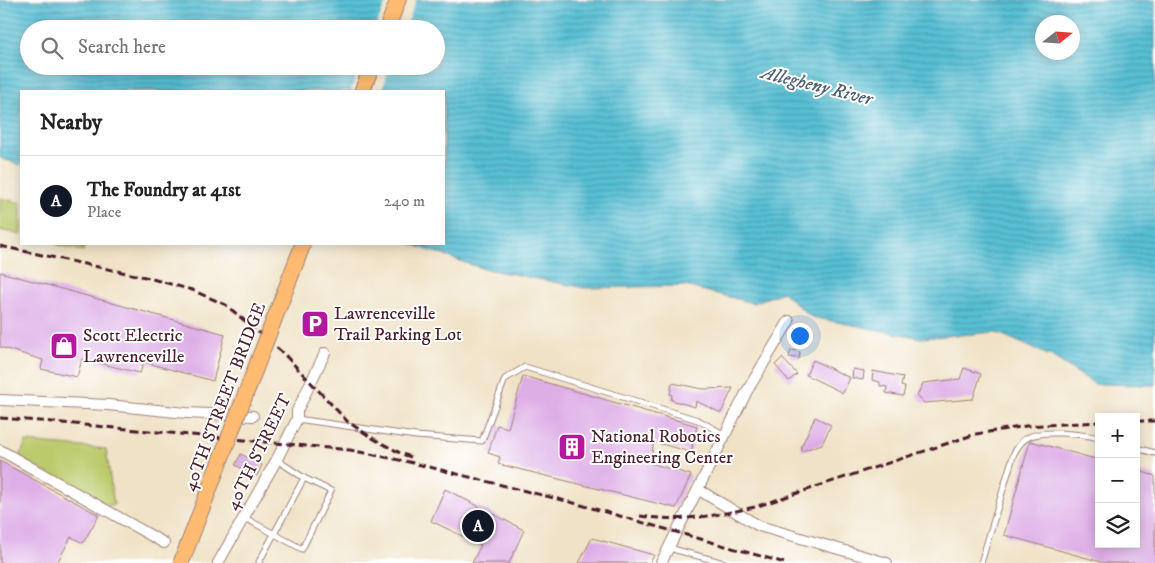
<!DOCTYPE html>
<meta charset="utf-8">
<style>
body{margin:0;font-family:"IM FELL DW Pica",serif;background:#f6f6f6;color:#222}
.controls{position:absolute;right:15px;bottom:15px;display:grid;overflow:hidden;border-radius:0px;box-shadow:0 2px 12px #0003}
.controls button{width:45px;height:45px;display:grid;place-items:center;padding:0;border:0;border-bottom:1px solid #e0e0e0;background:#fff;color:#222;font:25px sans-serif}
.compass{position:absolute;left:1035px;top:15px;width:45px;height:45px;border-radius:50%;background:#fff;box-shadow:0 2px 12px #0003;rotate:73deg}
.you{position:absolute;left:799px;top:335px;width:18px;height:18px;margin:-12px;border:4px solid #fff;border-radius:50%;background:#1a73e8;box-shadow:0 0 0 8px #1a73e833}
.badge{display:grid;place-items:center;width:32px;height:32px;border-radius:50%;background:#111827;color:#fff;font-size:16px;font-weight:700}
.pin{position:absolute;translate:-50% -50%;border:2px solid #fff;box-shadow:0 1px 5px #0006}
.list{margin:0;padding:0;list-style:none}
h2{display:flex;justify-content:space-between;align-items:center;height:65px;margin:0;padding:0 20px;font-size:21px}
h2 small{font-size:16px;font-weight:400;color:#767676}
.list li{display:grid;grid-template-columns:32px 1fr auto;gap:15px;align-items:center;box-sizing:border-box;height:90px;padding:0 20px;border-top:1px solid #e0e0e0}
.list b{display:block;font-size:19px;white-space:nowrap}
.list p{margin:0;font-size:16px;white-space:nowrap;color:#767676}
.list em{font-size:16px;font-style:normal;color:#767676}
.icon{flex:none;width:28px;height:28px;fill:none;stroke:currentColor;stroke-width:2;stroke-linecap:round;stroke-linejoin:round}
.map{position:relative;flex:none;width:1155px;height:563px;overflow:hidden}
.search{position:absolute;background:#fff;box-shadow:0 2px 12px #0003;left:20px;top:20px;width:425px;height:55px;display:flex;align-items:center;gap:12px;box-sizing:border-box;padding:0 18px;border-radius:28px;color:#767676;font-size:19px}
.panel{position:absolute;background:#fff;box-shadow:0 2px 12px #0003;left:20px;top:90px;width:425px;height:155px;border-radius:0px}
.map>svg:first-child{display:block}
.green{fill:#bbca6c;stroke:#82744c}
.water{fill:url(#water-rules);stroke:#506f80;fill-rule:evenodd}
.pier{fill:#f0e2c6}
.building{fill:#ddade6}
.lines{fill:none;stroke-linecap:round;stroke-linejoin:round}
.lane-casing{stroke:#9d8078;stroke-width:7}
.street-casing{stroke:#9d8078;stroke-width:12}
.primary-casing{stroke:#9d8078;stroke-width:17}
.lane{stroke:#fff;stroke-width:5}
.street{stroke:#fff;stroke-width:10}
.primary{stroke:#ffbb71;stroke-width:15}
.rail{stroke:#4a1f2b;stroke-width:3;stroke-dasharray:8 4;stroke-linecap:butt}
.primary-bridge-casing{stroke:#9d8078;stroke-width:17;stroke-linecap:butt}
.primary-bridge{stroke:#ffbb71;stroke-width:15}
.labels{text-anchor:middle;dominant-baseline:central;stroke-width:4;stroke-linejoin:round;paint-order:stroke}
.poi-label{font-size:18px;fill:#4a1f2b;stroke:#fff;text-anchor:start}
.street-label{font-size:18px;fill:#4a1f2b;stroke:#fff}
.water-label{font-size:19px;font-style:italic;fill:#4f5f6f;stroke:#fff}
</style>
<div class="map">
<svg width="1155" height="563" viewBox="0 0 1155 563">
<defs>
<pattern id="water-rules" width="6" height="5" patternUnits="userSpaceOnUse" patternTransform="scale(1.25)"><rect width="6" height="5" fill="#57bfd4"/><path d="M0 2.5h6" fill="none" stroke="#4a9bac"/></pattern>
</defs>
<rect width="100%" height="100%" fill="#fff"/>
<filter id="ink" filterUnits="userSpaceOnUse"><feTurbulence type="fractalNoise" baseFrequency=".02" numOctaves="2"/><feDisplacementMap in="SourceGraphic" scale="10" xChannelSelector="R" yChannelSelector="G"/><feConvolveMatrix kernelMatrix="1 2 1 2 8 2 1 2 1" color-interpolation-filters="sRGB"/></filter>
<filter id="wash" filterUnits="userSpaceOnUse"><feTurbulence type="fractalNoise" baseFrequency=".0096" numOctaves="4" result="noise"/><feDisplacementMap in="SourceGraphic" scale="20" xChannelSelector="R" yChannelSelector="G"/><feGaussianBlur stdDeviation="1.12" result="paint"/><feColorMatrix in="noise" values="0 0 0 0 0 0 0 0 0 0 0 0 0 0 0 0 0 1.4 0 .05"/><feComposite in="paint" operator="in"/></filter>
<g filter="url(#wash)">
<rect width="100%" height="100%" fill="#f0e2c6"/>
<g class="green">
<polygon points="0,198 21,203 21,235 0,230"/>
<polygon points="55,244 85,244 83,251"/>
<polygon points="26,442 106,449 114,505 104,506 19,457"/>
</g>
<path class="water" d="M0 0H1155V385L1095 384 1053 357 996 332 921 338 811 317 783 292 753 303 685 286 585 288 481 268 411 244H444V91H21V165L0 158ZM1042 22H1072V52H1042ZM29 29H436V66H29Z"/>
<g class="pier">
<polygon points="387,0 416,0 405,29 375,29"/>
<polygon points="361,66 390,66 382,91 351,91 358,71 359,71"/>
</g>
<g id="blocks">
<g class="building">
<polygon points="0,272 225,334 213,381 144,362 140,373 82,359 77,377 41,369 43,360 0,347"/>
<polygon points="791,350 800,352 799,359 789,357"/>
<polygon points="782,358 797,374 789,381 775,365"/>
<polygon points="813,360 850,378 843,393 806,375"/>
<polygon points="964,368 981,374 973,399 924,403 917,396 923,383 960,379"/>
<polygon points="853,369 864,371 863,380 852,378"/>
<polygon points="873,371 903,377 901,386 905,387 903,396 886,393 887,387 880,386 880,382 872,380"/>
<polygon points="523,376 697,426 691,452 654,442 650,463 691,475 676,508 498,464 500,457 488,453 497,425 508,428"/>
<polygon points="672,383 703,389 733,388 721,413 696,401 695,407 671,400 672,395 670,394"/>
<polygon points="815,417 831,425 822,444 802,451 801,447"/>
<polygon points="1030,441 1099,460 1099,544 1136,544 1136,470 1155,476 1155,563 1105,563 1004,535"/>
<polygon points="241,454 262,465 257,476 235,465"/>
<polygon points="0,461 99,515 83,543 71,537 57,563 0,563"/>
<polygon points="445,489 524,530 509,563 472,563 481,545 431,521"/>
<polygon points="592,538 654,555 650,563 579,563"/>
</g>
</g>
</g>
<g filter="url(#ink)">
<use href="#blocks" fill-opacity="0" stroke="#9d8078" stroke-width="1"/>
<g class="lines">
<defs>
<g id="lane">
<polyline points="297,419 416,436 482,441 505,379 525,367 698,420 725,435"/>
<polyline points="1136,448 1155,453"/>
<polyline points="245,518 302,549 331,491 304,478 277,460"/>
<polyline points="669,548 724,563"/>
<polyline points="259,562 304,478"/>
<path d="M981 563 1014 453C1017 448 1021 441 1027 438 1041 429 1082 434 1099 438"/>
</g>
<g id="street">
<polyline points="0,400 108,405 186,413 253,416"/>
<polyline points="0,450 164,543"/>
<polyline points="699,490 759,526 887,563"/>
<polyline points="218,563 277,459 297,419 297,411 325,353"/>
<polyline points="661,563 747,391 789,321"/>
</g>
<g id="primary">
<polyline points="387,29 398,0"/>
<polyline points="362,91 372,66"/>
</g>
</defs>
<use href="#lane" class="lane-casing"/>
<use href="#street" class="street-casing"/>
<use href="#primary" class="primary-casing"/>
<use href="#lane" class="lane"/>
<use href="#street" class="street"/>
<use href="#primary" class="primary"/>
<g class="rail">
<polyline points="0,246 145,277 192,290 226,305 284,354 348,422 374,439 402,454 411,457"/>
<polyline points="0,418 53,422 350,450 409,462 574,503 785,563"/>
<polyline points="1136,421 1155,421"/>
<path d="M640 516C682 522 714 516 755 507L976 434 1026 426 1099 422"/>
</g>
<defs>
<polyline id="primary-bridge" points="181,563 303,244"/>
</defs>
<use href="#primary-bridge" class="primary-bridge-casing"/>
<use href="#primary-bridge" class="primary-bridge"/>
</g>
</g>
<defs>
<symbol id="parking-square" viewBox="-11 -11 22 22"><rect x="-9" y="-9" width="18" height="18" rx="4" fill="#b5179e" stroke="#fff"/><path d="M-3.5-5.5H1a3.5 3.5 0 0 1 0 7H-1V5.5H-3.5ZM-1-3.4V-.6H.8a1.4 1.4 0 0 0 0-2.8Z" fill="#fff"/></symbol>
<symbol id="shop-square" viewBox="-11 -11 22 22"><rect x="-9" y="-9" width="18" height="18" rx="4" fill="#b5179e" stroke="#fff"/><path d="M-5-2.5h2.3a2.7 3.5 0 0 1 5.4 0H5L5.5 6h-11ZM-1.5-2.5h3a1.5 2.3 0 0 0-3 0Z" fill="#fff"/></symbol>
<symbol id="building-square" viewBox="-11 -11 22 22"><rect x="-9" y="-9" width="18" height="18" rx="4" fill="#b5179e" stroke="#fff"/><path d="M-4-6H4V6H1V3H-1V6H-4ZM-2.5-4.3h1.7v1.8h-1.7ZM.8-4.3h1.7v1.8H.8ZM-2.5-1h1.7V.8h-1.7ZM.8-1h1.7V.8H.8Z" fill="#fff"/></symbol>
</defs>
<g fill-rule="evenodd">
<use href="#parking-square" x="299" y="308" width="32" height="32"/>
<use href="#shop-square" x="48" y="330" width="32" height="32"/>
<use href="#building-square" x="556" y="431" width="32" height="32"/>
</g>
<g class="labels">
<g class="poi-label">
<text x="334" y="314">Lawrenceville<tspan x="334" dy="21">Trail Parking Lot</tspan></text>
<text x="83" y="336">Scott Electric<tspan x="83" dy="21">Lawrenceville</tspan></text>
<text x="591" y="437">National Robotics<tspan x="591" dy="21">Engineering Center</tspan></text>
</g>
<g class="street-label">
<text transform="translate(225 397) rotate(-69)">40TH STREET BRIDGE</text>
<text transform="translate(259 452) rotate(-64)">40TH STREET</text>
</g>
<g class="water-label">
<text transform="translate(817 86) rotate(14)">Allegheny River</text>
</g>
</g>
</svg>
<div class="controls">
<button>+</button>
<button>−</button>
<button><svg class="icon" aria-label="layers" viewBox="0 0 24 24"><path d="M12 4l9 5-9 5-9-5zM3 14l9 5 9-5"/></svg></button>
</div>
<svg class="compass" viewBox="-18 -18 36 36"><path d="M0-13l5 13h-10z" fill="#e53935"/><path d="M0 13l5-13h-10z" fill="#767676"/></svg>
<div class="you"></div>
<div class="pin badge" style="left:478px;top:526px">A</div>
<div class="search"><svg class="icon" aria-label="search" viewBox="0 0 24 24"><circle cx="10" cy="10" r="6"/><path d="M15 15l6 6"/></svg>Search here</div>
<section class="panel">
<h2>Nearby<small></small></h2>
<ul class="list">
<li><span class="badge">A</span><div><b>The Foundry at 41st</b><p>Place</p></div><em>240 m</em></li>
</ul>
</section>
</div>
